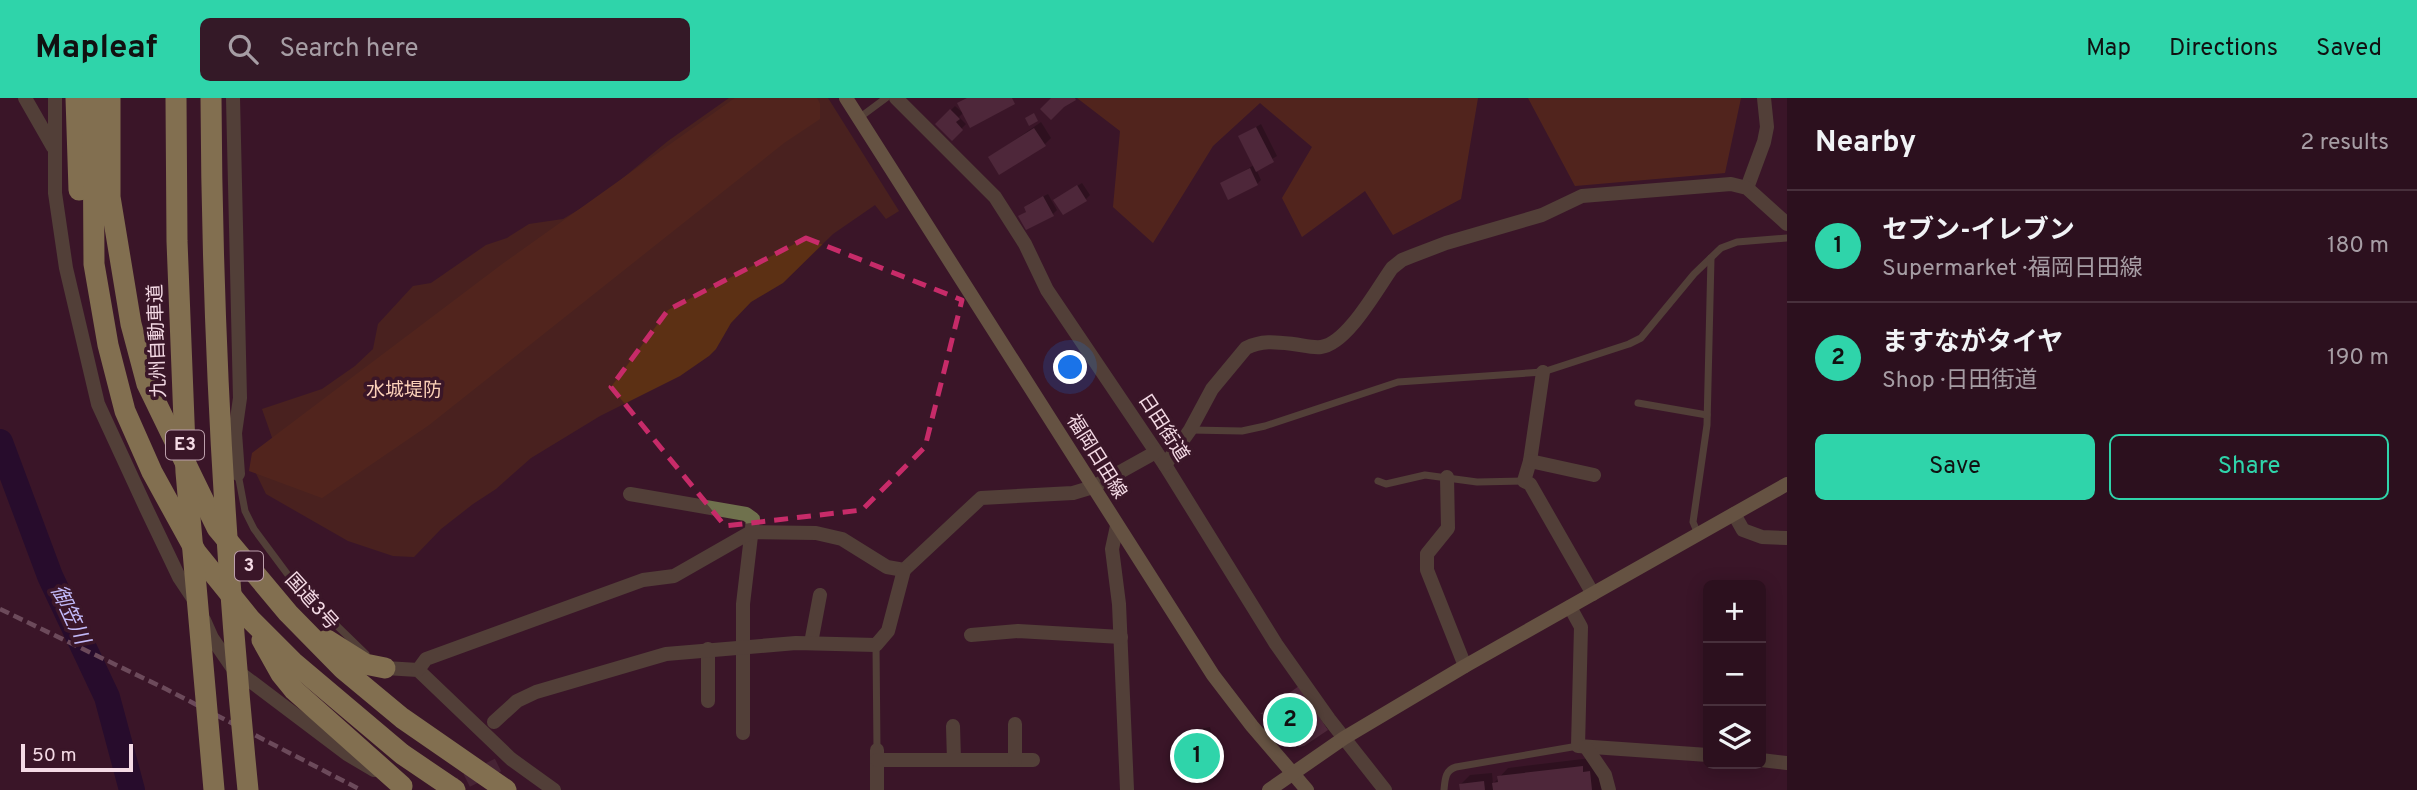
<!DOCTYPE html>
<meta charset="utf-8">
<style>
body{margin:0;font-family:Overpass,"Noto Sans JP",sans-serif;background:#341927;color:#f1f3f6}
.controls{position:absolute;right:21px;bottom:21px;display:grid;overflow:hidden;border-radius:10px;box-shadow:0 4px 18px #0003}
.controls button{width:63px;height:63px;display:grid;place-items:center;padding:0;border:0;border-bottom:2px solid #48303c;background:#2c101e;color:#f1f3f6;font:35px sans-serif}
.scale{position:absolute;left:21px;bottom:18px;width:112px;box-sizing:border-box;padding-left:7px;border:4px solid #f4dae5;border-top:0;font-size:19px;line-height:24px;white-space:nowrap;color:#f4dae5;-webkit-text-stroke:5px #3a1628;paint-order:stroke}
.you{position:absolute;left:1071px;top:270px;width:24px;height:24px;margin:-18px;border:5px solid #fff;border-radius:50%;background:#1a73e8;box-shadow:0 0 0 10px #1a73e833}
.badge{display:grid;place-items:center;width:46px;height:46px;border-radius:50%;background:#2fd4aa;color:#111;font-size:23px;font-weight:700}
.pin{position:absolute;translate:-50% -50%;border:4px solid #fff;box-shadow:0 2px 7px #0006}
.list{margin:0;padding:0;list-style:none}
h2{display:flex;justify-content:space-between;align-items:center;height:91px;margin:0;padding:0 28px;font-size:30px}
h2 small{font-size:23px;font-weight:400;color:#a69da4}
.list li{display:grid;grid-template-columns:46px 1fr auto;gap:21px;align-items:center;box-sizing:border-box;height:112px;padding:0 28px;border-top:2px solid #48303c}
.list b{display:block;font-size:26px;white-space:nowrap}
.list p{margin:0;font-size:23px;white-space:nowrap;color:#a69da4}
.list em{font-size:23px;font-style:normal;color:#a69da4}
.actions{display:flex;gap:14px;padding:21px 28px}
.actions a{flex:1;padding:16px 0;border:2px solid #2fd4aa;border-radius:10px;text-align:center;font-size:24px;color:#2fd4aa}
.actions .main{background:#2fd4aa;color:#111}
.icon{flex:none;width:38px;height:38px;fill:none;stroke:currentColor;stroke-width:2;stroke-linecap:round;stroke-linejoin:round}
.map{position:relative;flex:none;width:1787px;height:692px;overflow:hidden}
header{display:flex;align-items:center;gap:42px;box-sizing:border-box;height:98px;padding:0 35px;background:#2fd4aa;color:#111}
header strong{font-size:33px}
nav{display:flex;gap:38px;margin-inline-start:auto;font-size:24px}
.search{width:490px;height:63px;background:#341927;display:flex;align-items:center;gap:18px;box-sizing:border-box;padding:0 24px;border-radius:10px;color:#a69da4;font-size:26px}
main{display:flex}
aside{flex:1;background:#2c101e}
.map>svg:first-child{display:block}
.green{fill:#5c3014}
.forest{fill:#6e3711}
.shadow{fill:#0007}
.lines{fill:none;stroke-linecap:round;stroke-linejoin:round}
.river{stroke:#110032;stroke-width:26}
.building{fill:#663d50}
.street-tunnel{stroke:#563344;stroke-width:14;stroke-dasharray:14 7;stroke-linecap:butt}
.lane{stroke:#6f714d;stroke-width:7}
.street{stroke:#6f714d;stroke-width:14}
.secondary{stroke:#999c62;stroke-width:14}
.highway{stroke:#d9dc80;stroke-width:21}
.rail{stroke:#a98b99;stroke-width:4.5;stroke-dasharray:10 5;stroke-linecap:butt}
.highway-bridge{stroke:#d9dc80;stroke-width:21}
.marked{fill:none;stroke:#c72b69;stroke-width:5;stroke-dasharray:14 9;stroke-linejoin:round}
.labels{text-anchor:middle;dominant-baseline:central;stroke-width:7;stroke-linejoin:round;paint-order:stroke}
.shield{fill:#3a1628;stroke:#bc9fac;stroke-width:2}
.shield-label{font-size:18px;font-weight:bold;fill:#f4dae5}
.street-label{font-size:19px;fill:#f4dae5;stroke:#3a1628}
.park-label{font-size:19px;fill:#fcd1b9;stroke:#3a1628}
.water-label{font-size:21px;font-style:italic;fill:#c2b9f8;stroke:#3a1628}
</style>
<header>
<strong>Mapleaf</strong>
<div class="search"><svg class="icon" aria-label="search" viewBox="0 0 24 24"><circle cx="10" cy="10" r="6"/><path d="M15 15l6 6"/></svg>Search here</div>
<nav><a>Map</a><a>Directions</a><a>Saved</a></nav>
</header>
<main>
<div class="map">
<svg width="1787" height="692" viewBox="0 0 1787 692">
<rect width="100%" height="100%" fill="#3a1628"/>
<polygon class="green" points="729,0 828,0 899,113 886,121 875,107 833,136 783,185 751,204 731,225 716,251 709,258 680,278 600,318 531,360 496,391 473,406 441,431 414,459 393,458 348,443 266,396 252,367 275,348 262,311 322,291 355,268 373,251 378,226 413,188 431,185 486,147 507,140 529,126 563,121 600,99 668,43"/>
<g class="forest">
<polygon points="735,0 817,0 820,6 820,21 784,45 429,327 322,400 249,373 252,355 501,167"/>
<polygon points="1077,0 1478,0 1461,101 1393,137 1365,93 1302,139 1282,100 1312,49 1260,5 1213,48 1153,145 1113,109 1120,33"/>
<polygon points="1528,0 1741,0 1725,75 1575,88"/>
</g>
<g class="shadow">
<polygon points="955,8 963,15 959,19 966,26 952,40 937,26"/>
<polygon points="1041,24 1051,40 1044,47 990,59"/>
<polygon points="1261,26 1277,58 1256,71 1261,82 1257,86 1222,86 1254,67 1240,39"/>
<polygon points="1082,85 1090,97 1086,101 1059,99"/>
<polygon points="1048,96 1057,112 1053,116 1021,118 1028,112 1026,109 1030,105"/>
<polygon points="1302,606 1297,610 1308,625 1322,615 1331,627 1303,646 1278,615"/>
<polygon points="1210,629 1220,669 1213,676 1182,640 1188,633"/>
<polygon points="1591,660 1598,665 1602,692 1462,692 1461,686 1470,677 1492,675 1493,686 1508,670"/>
</g>
<g class="lines">
<polyline class="river" points="0,344 50,478 107,599 132,692"/>
</g>
<g class="building">
<polygon points="967,0 1012,0 1015,6 970,30 957,5"/>
<polygon points="1051,0 1075,0 1076,2 1064,9 1051,22 1040,11"/>
<polygon points="950,11 960,21 956,24 963,32 952,43 935,26"/>
<polygon points="1034,15 1038,23 1029,28 1025,20"/>
<polygon points="1256,29 1274,64 1256,74 1238,38"/>
<polygon points="1034,30 1046,48 999,77 988,59"/>
<polygon points="1250,70 1258,87 1228,102 1220,85"/>
<polygon points="1077,87 1087,103 1063,117 1053,102"/>
<polygon points="1043,98 1054,118 1026,132 1018,118 1026,114 1024,109"/>
<polygon points="1299,588 1313,607 1305,613 1301,609 1294,614 1303,628 1318,617 1328,632 1304,648 1299,649 1277,617 1260,616"/>
<polygon points="1203,635 1214,677 1191,681 1180,639"/>
<polygon points="1583,668 1583,674 1590,673 1592,692 1493,692 1492,685 1498,684 1497,678"/>
<polygon points="1484,683 1485,692 1460,692 1459,686"/>
</g>
<g class="lines">
<polyline class="street-tunnel" points="448,692 498,667"/>
<g class="lane">
<polyline points="859,20 886,0"/>
<polyline points="1638,305 1707,317"/>
<polyline points="1191,332 1242,333 1265,328 1398,284 1543,274 1629,246 1641,240 1694,176 1721,150 1737,144 1787,140"/>
<polyline points="238,376 245,413 254,431 297,489 366,556"/>
<polyline points="1378,383 1386,386 1425,377 1477,384 1524,383"/>
<polyline points="1698,436 1693,424 1707,327 1711,160"/>
<polyline points="876,547 877,652"/>
<path d="M1444 692C1445 682 1445 672 1456 669L1578 648"/>
</g>
<g class="street">
<polyline points="25,0 53,49"/>
<polyline points="55,0 55,95 66,170 98,306 146,410 179,479 195,503"/>
<polyline points="233,0 240,300 235,335 238,376"/>
<polyline points="896,0 995,99 1025,146 1047,192 1165,367 1276,546 1329,621 1385,692"/>
<polyline points="1747,90 1764,44 1767,29 1764,0"/>
<polyline points="1543,274 1530,363 1524,383 1530,386 1593,496"/>
<polyline points="1530,363 1594,377"/>
<path d="M1165 367 1190 332 1212 291 1246 250C1262 242 1276 244 1293 246 1302 247 1312 250 1321 249 1347 246 1377 191 1392 170L1402 162 1412 158 1446 145 1542 117 1582 98 1731 86 1747 90 1787 126"/>
<polyline points="1447,379 1448,430 1427,456 1427,472 1465,568"/>
<polyline points="630,396 746,416 753,421 743,506 743,635"/>
<polyline points="1734,416 1743,432 1762,439 1787,440"/>
<polyline points="1117,428 1112,451 1119,506 1127,692"/>
<polyline points="1570,509 1581,529 1578,648 1708,657"/>
<polyline points="204,522 212,540 232,569 347,656 374,672"/>
<polyline points="971,537 1018,533 1121,539"/>
<polyline points="811,545 820,497"/>
<polyline points="708,551 708,603"/>
<polyline points="385,570 418,572 511,661 554,692"/>
<polyline points="418,572 426,561 643,482 674,478 751,434 816,435 842,441 887,469 904,472 981,400 1073,395 1093,389 1156,354"/>
<polyline points="494,624 517,603 536,594 666,556 796,545 876,547 888,533 904,472"/>
<polyline points="953,628 954,662"/>
<polyline points="1586,649 1605,677 1609,692"/>
<polyline points="877,652 877,692"/>
<polyline points="877,662 1033,662"/>
<polyline points="1015,662 1015,626"/>
<polyline points="1761,662 1787,665"/>
</g>
<g class="secondary">
<polyline points="846,0 1213,577 1252,628 1307,692"/>
<polyline points="1269,692 1344,640 1465,568 1787,386"/>
</g>
<g class="highway">
<polyline points="76,0 79,92"/>
<polyline points="93,0 94,166 108,247 125,313 152,374 196,454 251,522 293,564 402,656 455,692"/>
<polyline points="110,0 110,99 131,226 147,286 217,430 288,515 343,571 402,620 506,692"/>
<polyline points="262,542 281,576 294,592 402,688"/>
<polyline points="327,542 365,566 385,570"/>
</g>
<polyline class="rail" points="0,511 166,591 361,692"/>
<g class="highway-bridge">
<polyline points="176,0 177,143 186,374 214,692"/>
<path d="M211 0C212 233 225 461 248 692"/>
</g>
</g>
<path d="M0 0H1787V692H0ZM806 140 962 202 925 349 862 412 725 428 611 289 668 212Z" fill="#3a1628" fill-opacity=".55" fill-rule="evenodd"/>
<path class="marked" d="M806 140 962 202 925 349 862 412 725 428 611 289 668 212Z"/>
<g class="labels">
<g class="shield">
<rect x="166" y="332.5" width="38" height="29" rx="5"/>
<rect x="235" y="453.5" width="28" height="29" rx="5"/>
</g>
<g class="shield-label">
<text x="185" y="347">E3</text>
<text x="249" y="468">3</text>
</g>
<g class="street-label">
<text transform="translate(158 243) rotate(-92)">九州自動車道</text>
<text transform="translate(1163 330) rotate(57)">日田街道</text>
<text transform="translate(1096 359) rotate(58)">福岡日田線</text>
<text transform="translate(311 504) rotate(48)">国道3号</text>
</g>
<g class="park-label">
<text x="404" y="293">水城堤防</text>
</g>
<g class="water-label">
<text transform="translate(69 517) rotate(65)">御笠川</text>
</g>
</g>
</svg>
<div class="controls">
<button>+</button>
<button>−</button>
<button><svg class="icon" aria-label="layers" viewBox="0 0 24 24"><path d="M12 4l9 5-9 5-9-5zM3 14l9 5 9-5"/></svg></button>
</div>
<div class="scale">50 m</div>
<div class="you"></div>
<div class="pin badge" style="left:1197px;top:658px">1</div>
<div class="pin badge" style="left:1290px;top:622px">2</div>
</div>
<aside>
<h2>Nearby<small>2 results</small></h2>
<ul class="list">
<li><span class="badge">1</span><div><b>セブン-イレブン</b><p>Supermarket · 福岡日田線</p></div><em>180 m</em></li>
<li><span class="badge">2</span><div><b>ますながタイヤ</b><p>Shop · 日田街道</p></div><em>190 m</em></li>
</ul>
<div class="actions"><a class="main">Save</a><a>Share</a></div>
</aside>
</main>
